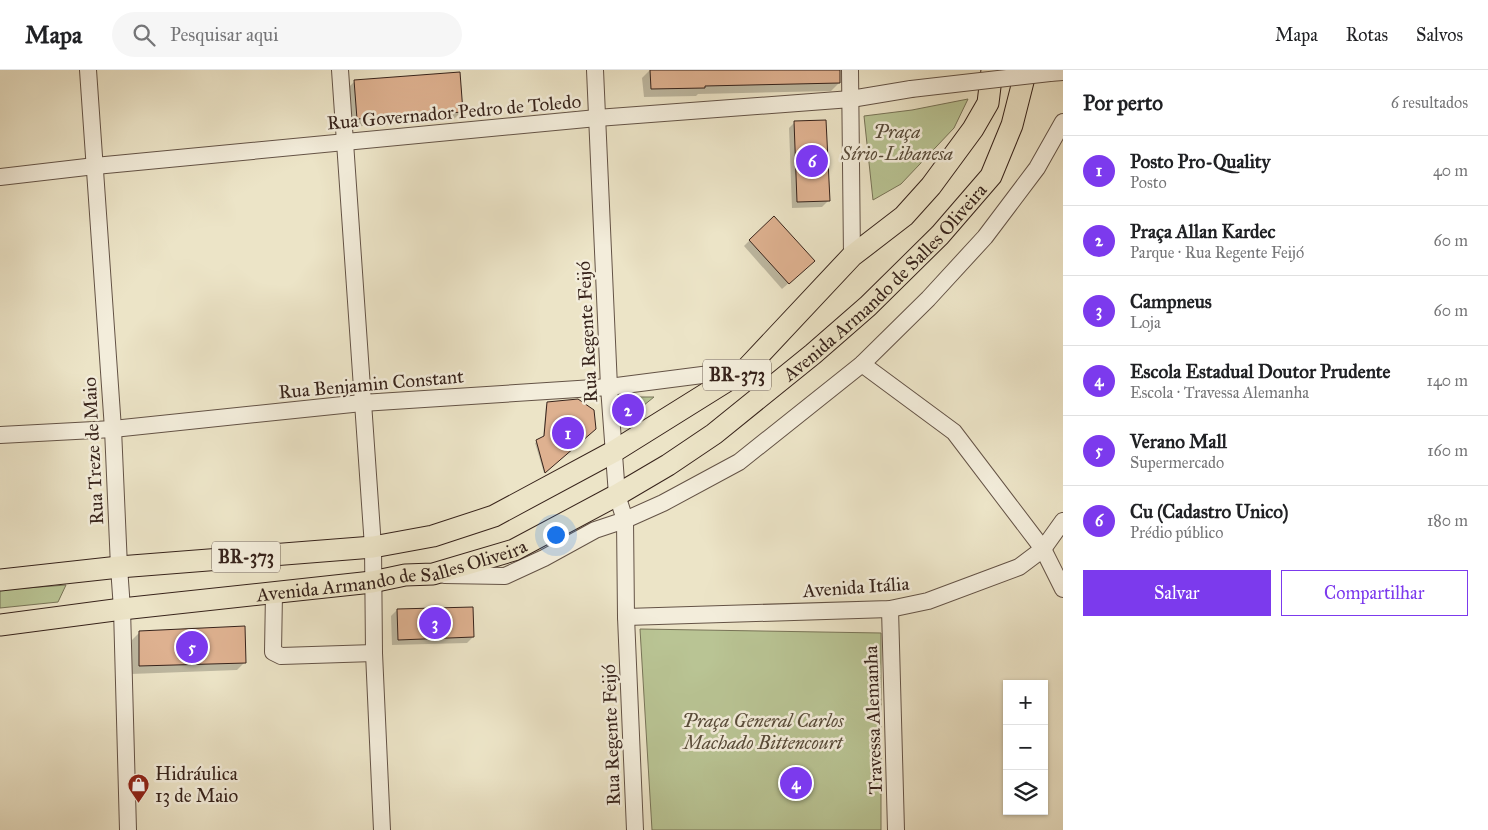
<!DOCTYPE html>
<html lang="pt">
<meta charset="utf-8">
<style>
body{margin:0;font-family:"IM FELL Great Primer",serif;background:#f6f6f6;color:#202124}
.controls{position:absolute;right:15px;bottom:15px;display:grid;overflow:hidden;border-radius:0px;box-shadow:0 1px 4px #0004}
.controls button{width:45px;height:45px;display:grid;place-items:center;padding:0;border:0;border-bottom:1px solid #e0e0e0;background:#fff;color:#202124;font:25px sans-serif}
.you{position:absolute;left:555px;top:464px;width:18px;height:18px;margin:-12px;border:4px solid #fff;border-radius:50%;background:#1a73e8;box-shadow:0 0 0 8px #1a73e833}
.badge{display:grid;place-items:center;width:32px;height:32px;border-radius:50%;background:#7c3aed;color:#fff;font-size:16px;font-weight:700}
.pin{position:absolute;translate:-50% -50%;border:2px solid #fff;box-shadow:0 1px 5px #0006}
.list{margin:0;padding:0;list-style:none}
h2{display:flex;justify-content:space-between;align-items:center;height:65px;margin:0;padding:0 20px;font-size:21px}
h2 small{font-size:16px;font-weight:400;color:#757577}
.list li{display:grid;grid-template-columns:32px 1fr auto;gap:15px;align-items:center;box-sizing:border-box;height:70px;padding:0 20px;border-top:1px solid #e0e0e0}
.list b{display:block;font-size:19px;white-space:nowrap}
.list p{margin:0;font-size:16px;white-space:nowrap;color:#757577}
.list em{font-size:16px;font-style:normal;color:#757577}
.actions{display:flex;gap:10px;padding:15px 20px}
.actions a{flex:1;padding:11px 0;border:1px solid #7c3aed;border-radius:0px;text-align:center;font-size:18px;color:#7c3aed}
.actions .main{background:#7c3aed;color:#fff}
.icon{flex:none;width:28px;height:28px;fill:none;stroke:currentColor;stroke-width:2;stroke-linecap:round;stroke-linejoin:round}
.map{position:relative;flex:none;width:1063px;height:760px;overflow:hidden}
header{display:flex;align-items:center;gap:30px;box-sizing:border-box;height:70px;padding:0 25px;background:#fff;border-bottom:1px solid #e0e0e0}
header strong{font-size:24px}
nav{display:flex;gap:28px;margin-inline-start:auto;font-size:18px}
.search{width:350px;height:45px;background:#f6f6f6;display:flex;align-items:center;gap:12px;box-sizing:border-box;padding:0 18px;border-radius:28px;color:#757577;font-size:19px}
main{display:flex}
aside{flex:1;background:#fff}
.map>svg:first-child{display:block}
.green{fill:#b9c494;stroke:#787458}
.shadow{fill:#0003}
.building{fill:#deb190;stroke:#37231b}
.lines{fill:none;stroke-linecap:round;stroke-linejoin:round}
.minor-casing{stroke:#645346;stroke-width:18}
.major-casing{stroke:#37231b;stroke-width:23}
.minor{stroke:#f3eddb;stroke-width:16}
.major{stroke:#ece4c7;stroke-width:21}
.minor-bridge-casing{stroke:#645346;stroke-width:18;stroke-linecap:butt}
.minor-bridge{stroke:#f3eddb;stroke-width:16}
.labels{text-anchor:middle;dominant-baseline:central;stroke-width:5;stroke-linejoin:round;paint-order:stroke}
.shield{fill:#f3eddb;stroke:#6f6055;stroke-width:1}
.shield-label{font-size:18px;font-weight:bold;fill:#37231b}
.street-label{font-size:19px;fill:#37231b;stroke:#f3eddb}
.park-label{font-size:19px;font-style:italic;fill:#584b39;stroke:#f3eddb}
.poi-label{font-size:19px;fill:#37231b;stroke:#f3eddb;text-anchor:start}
</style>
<header>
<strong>Mapa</strong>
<div class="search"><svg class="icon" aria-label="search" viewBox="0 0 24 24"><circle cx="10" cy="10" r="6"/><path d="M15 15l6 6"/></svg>Pesquisar aqui</div>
<nav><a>Mapa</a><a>Rotas</a><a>Salvos</a></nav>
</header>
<main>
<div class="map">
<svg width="1063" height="760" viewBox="0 0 1063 760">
<rect width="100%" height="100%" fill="#ece4c7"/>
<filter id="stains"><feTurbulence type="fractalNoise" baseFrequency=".004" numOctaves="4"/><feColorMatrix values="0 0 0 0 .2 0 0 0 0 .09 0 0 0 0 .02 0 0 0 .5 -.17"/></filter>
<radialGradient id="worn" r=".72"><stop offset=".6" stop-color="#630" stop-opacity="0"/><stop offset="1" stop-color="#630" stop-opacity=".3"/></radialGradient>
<g class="green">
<polygon points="968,29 954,58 901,114 873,130 864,46 912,40"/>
<polygon points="617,327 654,327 622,353"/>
<polygon points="66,515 58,532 0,538 0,520"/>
<polygon points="640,559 881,563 881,760 652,760"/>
</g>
<g class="shadow">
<polygon points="650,0 839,0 839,13 831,21 698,24 696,26 644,27 642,8"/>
<polygon points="355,11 462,41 454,49 350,57 347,19"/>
<polygon points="795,52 828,131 822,137 792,138 789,58"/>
<polygon points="750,170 807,197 782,219 744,176"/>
<polygon points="547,334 594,359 544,403 535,373 543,368 546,335"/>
<polygon points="397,540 473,567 467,573 392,575 391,546"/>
<polygon points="140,562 245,592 237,600 131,604 132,570"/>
</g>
<g class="building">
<polygon points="650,0 840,0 840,13 705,16 705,18 651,19"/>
<polygon points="460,2 463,42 357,49 354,10"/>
<polygon points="826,50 830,131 797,132 794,51"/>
<polygon points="774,146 815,191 789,214 749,170"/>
<polygon points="578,329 594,340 596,359 545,403 536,370 544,366 547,332"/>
<polygon points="473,537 474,567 398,570 397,539"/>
<polygon points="245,556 246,593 139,596 139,561"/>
</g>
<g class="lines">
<defs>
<g id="minor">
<polyline points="88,0 113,359 119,497 122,539 128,760"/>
<polyline points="340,0 373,477 374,583 382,760"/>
<polyline points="595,0 609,317 617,425 625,450 626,547 635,760"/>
<polyline points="850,0 852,186"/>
<polyline points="1050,3 1063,2"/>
<polyline points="0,107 95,96 597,48 851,29 911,19"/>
<polyline points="862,294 954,362 1043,479 1063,519"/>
<polyline points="0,365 113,359 362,333 609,317 741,300"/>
<polyline points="444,505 505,506 544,488 595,460 625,450 663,433 739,392 862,294 928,229 985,167 1037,98 1063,52"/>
<polyline points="274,523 273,582 281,586 374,583"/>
<polyline points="890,539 896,760"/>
<polyline points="626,547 890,539 928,531 1019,497 1043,479 1063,451"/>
</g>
<g id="major">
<polyline points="0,510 119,497 373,477 433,466 494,446 613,382 746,299 852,186 904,146 931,116 973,59 988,33 992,0"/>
<path id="s1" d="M0 555 122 539 372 512 405 505 433 504 514 480 617 425 668 395 714 364 813 284 868 236 940 165 991 106 1012 55 1026 0"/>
</g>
</defs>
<use href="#minor" class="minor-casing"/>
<use href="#major" class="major-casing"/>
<use href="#minor" class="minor"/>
<use href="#major" class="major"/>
<defs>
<polyline id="minor-bridge" points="911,19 1050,3"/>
</defs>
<use href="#minor-bridge" class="minor-bridge-casing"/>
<use href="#minor-bridge" class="minor-bridge"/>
</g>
<defs>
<symbol id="shop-pin" viewBox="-11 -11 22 30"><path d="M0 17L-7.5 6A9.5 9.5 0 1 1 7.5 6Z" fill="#8f2418" stroke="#f3eddb"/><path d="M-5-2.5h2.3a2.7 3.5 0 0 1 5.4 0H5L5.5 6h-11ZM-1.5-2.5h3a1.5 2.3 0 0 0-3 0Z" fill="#fff"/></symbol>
</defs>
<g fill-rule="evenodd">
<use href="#shop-pin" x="126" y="702" width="25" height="34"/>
</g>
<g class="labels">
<g class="shield">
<rect x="703" y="289.5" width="68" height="31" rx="4"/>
<rect x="212" y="471.5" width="68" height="31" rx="4"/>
</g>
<g class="shield-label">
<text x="737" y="305">BR-373</text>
<text x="246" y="487">BR-373</text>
</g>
<g class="street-label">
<text transform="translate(454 42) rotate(-5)">Rua Governador Pedro de Toledo</text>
<text stroke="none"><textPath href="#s1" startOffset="981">Avenida Armando de Salles Oliveira</textPath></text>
<text transform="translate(587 262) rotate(-93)">Rua Regente Feijó</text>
<text transform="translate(371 314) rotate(-5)">Rua Benjamin Constant</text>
<text transform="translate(93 381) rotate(-93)">Rua Treze de Maio</text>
<text stroke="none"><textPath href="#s1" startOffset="396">Avenida Armando de Salles Oliveira</textPath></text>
<text transform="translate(856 517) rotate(-4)">Avenida Itália</text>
<text transform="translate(873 650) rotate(-92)">Travessa Alemanha</text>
<text transform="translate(611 665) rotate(-92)">Rua Regente Feijó</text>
</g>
<g class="park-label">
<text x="897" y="61">Praça<tspan x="897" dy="22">Sírio-Libanesa</tspan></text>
<text x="763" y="650">Praça General Carlos<tspan x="763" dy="22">Machado Bittencourt</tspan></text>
</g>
<g class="poi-label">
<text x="155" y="703">Hidráulica<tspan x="155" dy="22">13 de Maio</tspan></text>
</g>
</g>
<rect width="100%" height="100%" filter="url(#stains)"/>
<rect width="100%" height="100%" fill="url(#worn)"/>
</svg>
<div class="controls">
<button>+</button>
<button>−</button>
<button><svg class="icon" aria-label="layers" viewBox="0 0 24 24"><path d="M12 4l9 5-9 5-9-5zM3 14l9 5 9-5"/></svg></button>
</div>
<div class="you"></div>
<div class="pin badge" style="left:568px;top:363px">1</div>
<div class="pin badge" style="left:628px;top:340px">2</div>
<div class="pin badge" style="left:435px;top:553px">3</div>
<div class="pin badge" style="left:796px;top:713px">4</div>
<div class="pin badge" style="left:192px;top:577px">5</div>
<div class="pin badge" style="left:812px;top:91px">6</div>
</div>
<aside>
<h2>Por perto<small>6 resultados</small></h2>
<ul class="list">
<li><span class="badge">1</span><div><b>Posto Pro-Quality</b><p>Posto</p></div><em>40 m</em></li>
<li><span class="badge">2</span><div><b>Praça Allan Kardec</b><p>Parque · Rua Regente Feijó</p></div><em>60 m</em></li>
<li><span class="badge">3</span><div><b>Campneus</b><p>Loja</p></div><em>60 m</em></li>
<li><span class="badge">4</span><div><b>Escola Estadual Doutor Prudente</b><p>Escola · Travessa Alemanha</p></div><em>140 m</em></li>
<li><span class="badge">5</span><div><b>Verano Mall</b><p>Supermercado</p></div><em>160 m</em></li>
<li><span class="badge">6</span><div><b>Cu (Cadastro Unico)</b><p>Prédio público</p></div><em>180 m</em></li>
</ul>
<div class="actions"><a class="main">Salvar</a><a>Compartilhar</a></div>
</aside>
</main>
